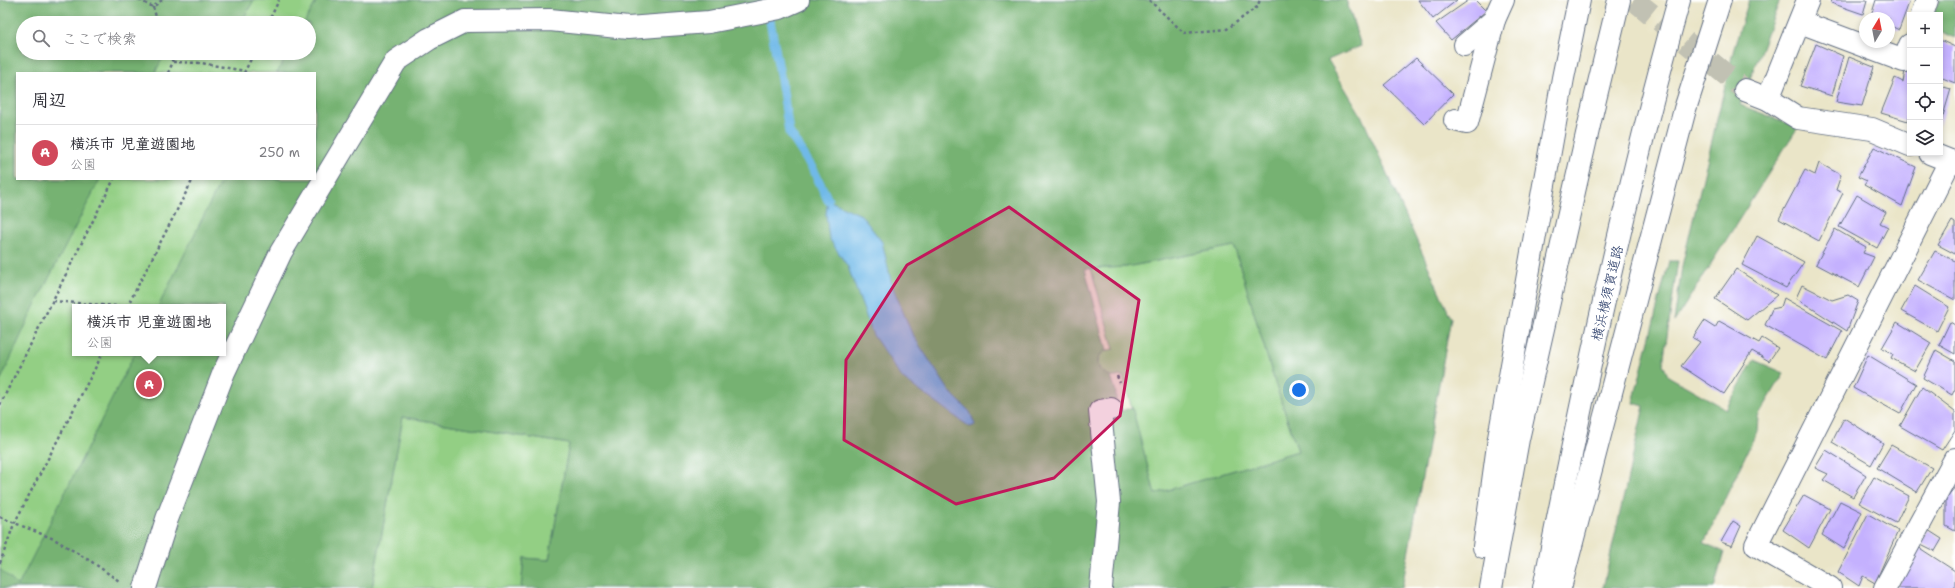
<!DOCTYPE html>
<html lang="ja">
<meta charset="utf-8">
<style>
body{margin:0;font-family:"Shantell Sans","Klee One",sans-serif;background:#f7f7f7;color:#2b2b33}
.controls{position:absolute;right:12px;top:12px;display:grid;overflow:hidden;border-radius:0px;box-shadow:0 2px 6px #0003}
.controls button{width:36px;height:36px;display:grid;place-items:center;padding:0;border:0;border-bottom:1px solid #e1e1e2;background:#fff;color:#2b2b33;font:20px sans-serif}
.compass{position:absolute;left:1859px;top:12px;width:36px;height:36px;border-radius:50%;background:#fff;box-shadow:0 2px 6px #0003;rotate:10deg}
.you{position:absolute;left:1299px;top:390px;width:14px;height:14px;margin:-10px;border:3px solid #fff;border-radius:50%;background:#1a73e8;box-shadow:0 0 0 6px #1a73e833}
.badge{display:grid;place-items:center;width:26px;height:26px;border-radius:50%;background:#d1495b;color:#fff;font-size:13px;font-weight:700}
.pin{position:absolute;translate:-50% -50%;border:2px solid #fff;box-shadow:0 1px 4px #0006}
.popup{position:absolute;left:72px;top:304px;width:154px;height:52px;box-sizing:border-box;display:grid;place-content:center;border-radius:0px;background:#fff;filter:drop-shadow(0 1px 3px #0005);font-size:13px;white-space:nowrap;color:#7c7c81}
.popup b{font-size:15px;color:#2b2b33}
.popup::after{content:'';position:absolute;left:50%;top:100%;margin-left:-8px;border:8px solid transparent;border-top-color:#fff}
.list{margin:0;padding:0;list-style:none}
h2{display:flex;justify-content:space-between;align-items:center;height:52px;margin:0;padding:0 16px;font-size:17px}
h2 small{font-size:13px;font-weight:400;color:#7c7c81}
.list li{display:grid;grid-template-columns:26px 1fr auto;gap:12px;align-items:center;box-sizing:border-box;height:56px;padding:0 16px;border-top:1px solid #e1e1e2}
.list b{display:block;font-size:15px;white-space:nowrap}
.list p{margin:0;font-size:13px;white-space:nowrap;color:#7c7c81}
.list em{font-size:13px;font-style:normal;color:#7c7c81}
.icon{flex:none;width:22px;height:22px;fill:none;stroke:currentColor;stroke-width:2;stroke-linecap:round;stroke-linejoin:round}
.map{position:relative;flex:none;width:1955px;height:588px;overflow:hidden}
.search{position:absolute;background:#fff;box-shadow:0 2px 6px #0003;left:16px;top:16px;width:300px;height:44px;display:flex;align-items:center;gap:10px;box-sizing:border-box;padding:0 14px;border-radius:22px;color:#7c7c81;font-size:15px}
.panel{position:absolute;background:#fff;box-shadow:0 2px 6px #0003;left:16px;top:72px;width:300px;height:108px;border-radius:0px}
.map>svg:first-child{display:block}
.green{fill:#93cf84;stroke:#577f71;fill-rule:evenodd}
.forest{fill:#76b272;stroke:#487068;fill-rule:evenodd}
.water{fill:#70b9e8;stroke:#4674a3}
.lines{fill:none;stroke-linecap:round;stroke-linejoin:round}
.stream{stroke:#70b9e8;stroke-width:9}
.building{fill:#c4b1fe}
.minor-tunnel{stroke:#c1c1b3;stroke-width:22;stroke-dasharray:22 11;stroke-linecap:butt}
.minor-casing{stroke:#636f83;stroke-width:24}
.highway-casing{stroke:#636f83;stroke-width:24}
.path{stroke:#636f83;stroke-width:2.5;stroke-dasharray:3 3;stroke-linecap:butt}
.minor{stroke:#fff;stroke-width:22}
.highway{stroke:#fff;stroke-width:22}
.marked{fill:#c2185b;fill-opacity:0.2;stroke:#c2185b;stroke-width:3;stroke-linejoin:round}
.labels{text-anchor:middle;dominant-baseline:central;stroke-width:3;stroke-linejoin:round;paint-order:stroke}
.street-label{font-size:14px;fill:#1b2f5e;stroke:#fff}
</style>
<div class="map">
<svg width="1955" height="588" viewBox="0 0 1955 588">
<rect width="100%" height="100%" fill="#fff"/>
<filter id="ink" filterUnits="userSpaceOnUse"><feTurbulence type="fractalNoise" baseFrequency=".025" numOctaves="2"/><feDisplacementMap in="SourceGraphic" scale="8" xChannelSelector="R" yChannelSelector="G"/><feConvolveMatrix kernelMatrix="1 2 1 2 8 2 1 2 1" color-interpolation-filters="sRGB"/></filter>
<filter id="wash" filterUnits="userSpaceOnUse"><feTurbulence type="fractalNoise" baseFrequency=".012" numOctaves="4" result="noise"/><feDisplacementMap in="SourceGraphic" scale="16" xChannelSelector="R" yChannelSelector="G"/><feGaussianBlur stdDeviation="0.9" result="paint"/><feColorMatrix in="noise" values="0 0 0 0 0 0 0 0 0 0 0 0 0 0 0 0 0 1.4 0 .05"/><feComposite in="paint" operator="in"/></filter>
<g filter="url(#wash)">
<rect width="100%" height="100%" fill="#eae5c8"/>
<g class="green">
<path d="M0 0H1346L1361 46 450 66 201 588H0ZM23 23H309V53H23ZM17 73H315V179H17ZM75 307H223V353H75Z"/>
<path d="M1234 246 1276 386 1298 451 1155 494 1123 376C1119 376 1113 378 1110 377 1101 374 1093 360 1101 353 1104 350 1110 350 1114 349L1091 269 1126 267Z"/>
<polygon points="403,417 569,444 549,560 524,558 521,588 372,588"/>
</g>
<g class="forest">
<polygon points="0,0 254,0 241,23 23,23 23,53 204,53 162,59 155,73 17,73 17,179 100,179 33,309 0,382"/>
<path d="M317 0H1346L1361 46 1328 60 1361 115 1451 318 1402 588H521L524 558 549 560 569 444 403 417 372 588H0V569L18 586 135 353H223V307H158L222 179H315V73H277L288 53H309V23H304ZM1234 246 1276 386 1298 451 1155 494 1132 407 1112 415C1117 402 1118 391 1111 378 1109 376 1106 374 1103 372 1094 365 1098 354 1107 350L1085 269 1126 267Z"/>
<polygon points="1749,0 1780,0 1740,105 1798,127 1674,322 1682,266 1734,48"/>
<polygon points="1939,0 1955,0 1955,38 1940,31 1940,15 1933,15"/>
<polygon points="1669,261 1678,261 1663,364 1668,376 1726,409 1754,360 1784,373 1758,417 1757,431 1704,543 1724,552 1714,588 1603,588 1644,406 1633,403"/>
</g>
<polygon class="water" points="828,200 861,215 882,242 892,285 912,334 950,392 970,412 975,425 970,427 903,379 873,335 848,267 829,238 826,214"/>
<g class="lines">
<polyline class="stream" points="768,10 783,91 789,132 814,171 828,200"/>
</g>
<g id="blocks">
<g class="building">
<polygon points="1418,0 1457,0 1433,19"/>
<polygon points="1469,0 1475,0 1486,11 1451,40 1436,23"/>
<polygon points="1832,0 1867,0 1863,14 1831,3"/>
<polygon points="1876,0 1910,0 1899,30 1889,25 1889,18 1875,18 1871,16"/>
<polygon points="1940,40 1955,47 1955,83 1940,77"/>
<polygon points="1816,44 1843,56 1832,96 1800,86"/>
<polygon points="1849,57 1874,67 1862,106 1836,102"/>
<polygon points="1416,58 1453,94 1424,124 1384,85"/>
<polygon points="1905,71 1910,74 1910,113 1908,121 1881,113 1895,78 1903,82"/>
<polygon points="1940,86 1951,89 1940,126"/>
<polygon points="1874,147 1916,167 1902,206 1864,185 1867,181 1858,177"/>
<polygon points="1819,163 1841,175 1836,190 1843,193 1819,241 1779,219 1805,170 1815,175"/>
<polygon points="1857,195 1886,212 1880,223 1888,227 1877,248 1839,227"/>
<polygon points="1952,221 1955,223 1955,254 1938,245"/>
<polygon points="1835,229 1866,247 1863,253 1874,257 1859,287 1816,264"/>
<polygon points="1757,236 1804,262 1786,288 1742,265"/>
<polygon points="1935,251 1955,261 1955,300 1918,280"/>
<polygon points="1736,269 1777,295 1747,320 1715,299"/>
<polygon points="1802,285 1832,300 1848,295 1858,301 1847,331 1796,298"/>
<polygon points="1915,286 1949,307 1937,331 1901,311"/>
<polygon points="1784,298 1842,331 1827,360 1765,325 1772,309 1781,307"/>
<polygon points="1704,321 1715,328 1719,321 1759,343 1762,338 1778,348 1769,361 1752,351 1724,394 1681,366 1700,342 1693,338"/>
<polygon points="1897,322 1931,343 1915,371 1891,358 1893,354 1882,348"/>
<polygon points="1950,322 1955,325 1955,354 1939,345"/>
<polygon points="1936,350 1955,361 1955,389 1952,395 1923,378"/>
<polygon points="1868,355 1916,384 1900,414 1853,388"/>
<polygon points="1922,387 1955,412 1955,430 1942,450 1900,426"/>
<polygon points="1844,418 1883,443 1871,465 1832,442"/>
<polygon points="1891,445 1932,468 1917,492 1877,468"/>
<polygon points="1826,450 1866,475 1853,497 1823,480 1828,474 1815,468"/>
<polygon points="1874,477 1909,496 1896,523 1859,503"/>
<polygon points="1955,487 1955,531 1946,526 1946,498"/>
<polygon points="1804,495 1830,509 1809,548 1783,530"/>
<polygon points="1840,501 1862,512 1844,549 1822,535"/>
<polygon points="1868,514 1898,531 1875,583 1863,576 1859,586 1838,572"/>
<polygon points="1733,521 1741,526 1732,546 1721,542"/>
<polygon points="1928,530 1942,539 1935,551 1921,544"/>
<polygon points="1918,547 1955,571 1955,588 1897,588"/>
</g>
</g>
</g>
<g filter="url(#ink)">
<use href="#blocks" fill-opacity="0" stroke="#636f83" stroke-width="1"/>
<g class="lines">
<polyline class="minor-tunnel" points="1634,0 1745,90"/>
<defs>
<g id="minor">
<polyline points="1922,15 1927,0"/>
<polyline points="1800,22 1904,61 1910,45"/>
<polyline points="1465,45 1494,20 1503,0"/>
<polyline points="1745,90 1768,99 1798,118 1872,129 1910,145"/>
<polyline points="1768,99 1808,0"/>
<polyline points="1455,120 1467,123 1494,20"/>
<polyline points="1930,153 1955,163"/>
<polyline points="145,588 167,519 224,372 281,252 396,61 429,39 465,21 550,20 628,28 641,27 709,22 780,8 798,0"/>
<polyline points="1101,588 1109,502 1100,411 1111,409"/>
<polyline points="1830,588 1756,545 1950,161"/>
<polyline points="1885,588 1955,459"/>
</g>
<g id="highway">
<polyline points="1484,547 1499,438 1563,78 1579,0"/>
<polyline points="1491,588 1518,439 1592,112 1619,0"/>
<path d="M1544 588C1583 391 1625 194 1679 0"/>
<polyline points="1560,588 1685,109 1720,0"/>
</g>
</defs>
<use href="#minor" class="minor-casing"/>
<use href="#highway" class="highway-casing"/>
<g class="path">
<polyline points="139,0 153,7 162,0"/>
<polyline points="1149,0 1184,33 1227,29 1257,7 1260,0"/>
<polyline points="153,7 158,23"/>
<polyline points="268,23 279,0"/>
<polyline points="169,53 173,62"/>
<polyline points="168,73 173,62 201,63 245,71"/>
<polyline points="244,73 254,53"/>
<polyline points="53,301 127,307"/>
<polyline points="127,307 193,179"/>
<polyline points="1117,376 1120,383"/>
<polyline points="0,405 114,179"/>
<polyline points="0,517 54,539 92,562 119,581"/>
<polyline points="0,563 14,524 103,353"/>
</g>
<use href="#minor" class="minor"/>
<use href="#highway" class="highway"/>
</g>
</g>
<path class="marked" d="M1009 207 1139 300 1120 416 1054 478 956 504 844 440 846 360 907 265Z"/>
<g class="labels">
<g class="street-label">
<text transform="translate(1607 293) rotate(-77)">横浜横須賀道路</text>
</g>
</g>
</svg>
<div class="controls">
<button>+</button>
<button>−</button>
<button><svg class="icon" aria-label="locate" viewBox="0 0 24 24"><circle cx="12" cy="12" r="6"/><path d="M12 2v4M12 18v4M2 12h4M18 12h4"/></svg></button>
<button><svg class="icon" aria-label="layers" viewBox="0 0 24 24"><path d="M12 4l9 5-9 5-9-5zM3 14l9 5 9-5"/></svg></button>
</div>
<svg class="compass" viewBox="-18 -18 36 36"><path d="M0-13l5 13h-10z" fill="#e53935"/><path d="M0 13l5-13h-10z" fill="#7c7c81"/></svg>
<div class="you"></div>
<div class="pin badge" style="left:149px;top:384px">A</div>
<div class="popup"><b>横浜市 児童遊園地</b>公園</div>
<div class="search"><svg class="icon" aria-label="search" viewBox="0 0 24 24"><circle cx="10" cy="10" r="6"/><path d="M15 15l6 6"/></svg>ここで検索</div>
<section class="panel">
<h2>周辺<small></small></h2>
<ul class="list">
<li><span class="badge">A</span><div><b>横浜市 児童遊園地</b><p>公園</p></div><em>250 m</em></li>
</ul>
</section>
</div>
